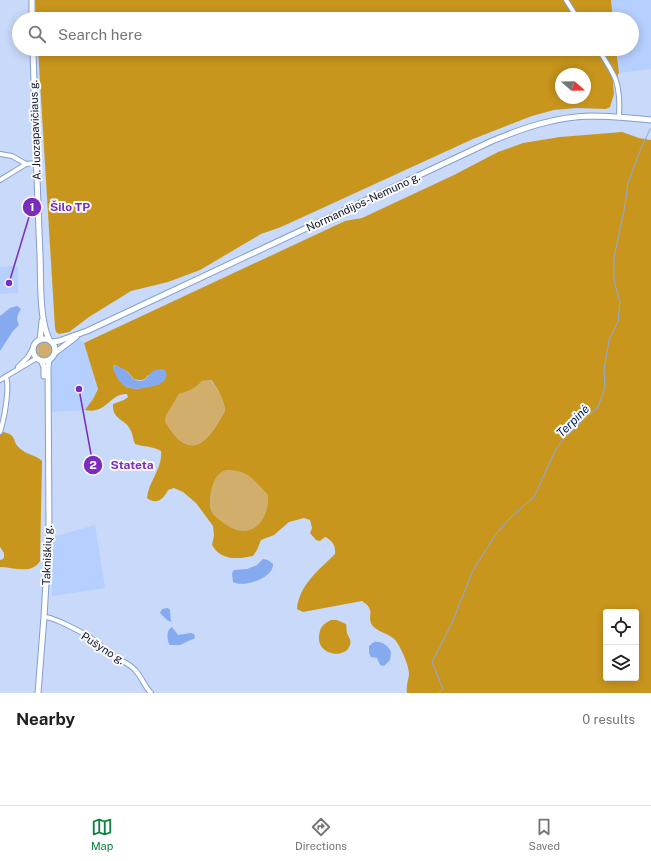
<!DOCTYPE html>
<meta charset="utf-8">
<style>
body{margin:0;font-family:"Public Sans",sans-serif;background:#f6f6f6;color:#202124}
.controls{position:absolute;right:12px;bottom:12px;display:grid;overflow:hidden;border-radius:4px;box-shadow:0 2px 10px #0003}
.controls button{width:36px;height:36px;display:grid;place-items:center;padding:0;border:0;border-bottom:1px solid #e0e0e0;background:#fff;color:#202124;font:20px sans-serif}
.compass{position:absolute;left:555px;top:68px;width:36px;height:36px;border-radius:50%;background:#fff;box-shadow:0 2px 10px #0003;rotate:110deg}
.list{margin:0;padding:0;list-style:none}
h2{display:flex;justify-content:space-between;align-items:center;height:52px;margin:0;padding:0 16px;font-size:17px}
h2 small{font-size:13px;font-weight:400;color:#757577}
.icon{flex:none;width:22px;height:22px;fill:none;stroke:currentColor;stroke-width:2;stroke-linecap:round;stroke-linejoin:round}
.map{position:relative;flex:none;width:651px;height:693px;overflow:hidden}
.search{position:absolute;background:#fff;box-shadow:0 2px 10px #0003;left:12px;right:12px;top:12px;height:44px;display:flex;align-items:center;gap:10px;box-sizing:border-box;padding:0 14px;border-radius:22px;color:#757577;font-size:15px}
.sheet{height:112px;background:#fff}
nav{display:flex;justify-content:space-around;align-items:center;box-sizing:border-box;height:56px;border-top:1px solid #e0e0e0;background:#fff;font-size:11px;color:#757577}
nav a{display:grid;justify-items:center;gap:2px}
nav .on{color:#0b8043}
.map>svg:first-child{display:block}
.built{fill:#b5cffe}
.green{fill:#d1ae6b}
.forest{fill:#c9961d;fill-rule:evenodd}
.water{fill:#85aaf0}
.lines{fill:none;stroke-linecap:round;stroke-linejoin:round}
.stream{stroke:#85aaf0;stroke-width:1}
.minor-casing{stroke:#839ed0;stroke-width:6}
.major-casing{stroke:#839ed0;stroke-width:7}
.minor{stroke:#fff;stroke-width:4}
.major{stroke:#fff;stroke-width:5}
.labels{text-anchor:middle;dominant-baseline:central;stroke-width:4;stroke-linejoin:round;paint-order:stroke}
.street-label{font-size:11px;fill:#0b1427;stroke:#fafafa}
.water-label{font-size:12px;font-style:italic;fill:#042670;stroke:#fafafa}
.leader{fill:none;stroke:#7b2cbf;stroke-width:1.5}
.callout-dot{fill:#7b2cbf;stroke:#fafafa;stroke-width:1.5}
.mark-label{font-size:12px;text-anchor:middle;font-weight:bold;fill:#fff}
.callout-label{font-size:12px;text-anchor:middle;font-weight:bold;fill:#7b2cbf;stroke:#fafafa;stroke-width:4;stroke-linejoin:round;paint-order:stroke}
</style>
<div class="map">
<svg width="651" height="693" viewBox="0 0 651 693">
<rect width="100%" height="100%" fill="#c8d9f9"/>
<g class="built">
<polygon points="611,0 651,0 651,69 619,73 616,49 632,49 632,19 613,19"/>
<polygon points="18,266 18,293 0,294 0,267"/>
<polygon points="78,338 84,343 98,389 93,399 85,410 49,412 50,362 61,348"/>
<polygon points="95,525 105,588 52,596 53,537"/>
</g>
<g class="green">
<circle cx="44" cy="350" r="8"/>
<path d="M210 380C216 385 225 402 225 410 224 414 221 418 219 421 213 431 201 451 186 444 177 441 170 429 165 422L166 416 179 394C189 391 195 389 202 381Z"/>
<path d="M227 470C250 471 253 480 268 495 269 523 249 542 224 523 221 520 216 518 214 515 208 508 210 496 212 488 215 479 217 473 227 470Z"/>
</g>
<g class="forest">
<polygon points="35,0 611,0 613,19 36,19"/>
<path d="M38 49H616L619 73 613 83 614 94 610 107 606 109 576 108 554 110 532 116 473 139 281 227 261 234 200 270 168 282 131 291 89 317 69 332 59 334 56 332 55 328ZM561 74H585V98H561Z"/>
<path d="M622 132 639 138 651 140V693H407C406 686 408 681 409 675 410 667 399 642 393 638 387 633 376 631 372 625 366 615 377 611 362 601L303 612 297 609C299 585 319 570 335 554 336 546 332 540 325 537L320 541 316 540 310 533 312 528 310 520 304 518 289 522 274 535 261 540 257 550 253 556C237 559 221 561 212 545L214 535 213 526 196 503 183 492 174 488 168 490C163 500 156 505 147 498 148 482 163 468 161 451 153 446 144 447 135 444 133 440 133 435 131 431 126 418 112 421 113 404L124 400 128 397 127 394C110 393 106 415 85 410L93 399 98 389 84 343 345 221 362 218 454 175 498 152 523 143 560 137ZM115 365 128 372 134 379C140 381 145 381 148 375L160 384 137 389 126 387 113 366ZM211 380C216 385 225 402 225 410 224 414 221 418 219 421 213 431 201 451 186 444 177 441 171 430 165 422L166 416 179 394C189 391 195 389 202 381ZM227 470C250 471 253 480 268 495 269 523 249 542 224 523 221 520 216 518 214 515 208 508 210 496 212 488 215 479 217 473 227 470ZM606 612H636V678H606Z"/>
<path d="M0 431C21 436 9 441 22 450 28 455 36 455 42 461L40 561C32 575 13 567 0 567V560L3 559 4 557V553L0 547Z"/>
<path d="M331 620H337L346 624C347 627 346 630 347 633 348 637 352 640 350 645 345 660 317 655 319 636 320 627 323 624 331 620Z"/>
</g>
<g class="water">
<path d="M17 306 21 309C17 315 16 319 19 325L13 331 0 351V316L10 308Z"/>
<path d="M114 365C119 367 123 368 126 371 131 374 132 380 139 381 150 382 146 368 164 369 172 380 159 385 150 387 130 391 120 389 113 368Z"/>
<polygon points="98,459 102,461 104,464 92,473 89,467 95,460"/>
<path d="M263 559 268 560 273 564C274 578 243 588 233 582L232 573 234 570 247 569 257 565Z"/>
<polygon points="168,608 170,610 171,622 167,620 160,613 162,609"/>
<path d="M172 627 178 635 191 633 194 634 195 638 180 645H170L169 644C167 637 166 631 172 627Z"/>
<path d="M374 642C381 641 388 645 391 652L390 660 384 666 380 665 377 658 371 657 369 653V646Z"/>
</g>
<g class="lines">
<polyline class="stream" points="439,693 443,689 432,662 452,623 473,570 496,534 510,518 534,497 555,451 564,438 598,407 605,388 604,369 609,340 618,321 620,302 614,280 614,258 625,205 628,183 640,151 650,129"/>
<defs>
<g id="minor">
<polyline points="566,0 578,19"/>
<path d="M598 49C616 76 621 84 619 117"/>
<polyline points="0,154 12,156 26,164 36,163"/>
<polyline points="0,180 26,164"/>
<polyline points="18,367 28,357 33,348"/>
<polyline points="0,380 37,358"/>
<path d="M0 432C4 420 10 388 6 377"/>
<path d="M44 617C54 617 86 634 95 641 101 645 106 650 112 655 119 660 129 663 135 670 142 677 144 686 151 693"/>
</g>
<g id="major">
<polyline points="32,0 32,19"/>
<path d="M33 49C35 118 37 187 40 255 41 279 39 319 49 339"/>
<circle cx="44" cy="350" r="11"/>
<polyline points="40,340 42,321"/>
<path d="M53 342 59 341 87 331 492 141C523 128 555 117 590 116 610 116 631 118 651 120"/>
<polyline points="56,352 76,337"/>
<polyline points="41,360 44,367 44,376"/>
<polyline points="38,693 44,617 49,531 48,367 49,360"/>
</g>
</defs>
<use href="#minor" class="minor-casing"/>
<use href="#major" class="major-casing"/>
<use href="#minor" class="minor"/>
<use href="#major" class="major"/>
</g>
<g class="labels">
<g class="street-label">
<text transform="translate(35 130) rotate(-92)">A. Juozapavičiaus g.</text>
<text transform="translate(363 202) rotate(-25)">Normandijos-Nemuno g.</text>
<text transform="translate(47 555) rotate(-88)">Takniškių g.</text>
<text transform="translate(103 648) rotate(33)">Pušyno g.</text>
</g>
<g class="water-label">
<text transform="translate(573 421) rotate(-45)">Terpinė</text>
</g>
</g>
<path class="leader" d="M9 283L32 207M79 389L93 465"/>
<g class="callout-dot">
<circle cx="9" cy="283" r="4"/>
<circle cx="79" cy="389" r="4"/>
<circle cx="32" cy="207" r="10"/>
<circle cx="93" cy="465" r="10"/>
</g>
<g class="mark-label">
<text x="32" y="211">1</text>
<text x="93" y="469">2</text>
</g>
<g class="callout-label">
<text x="70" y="211">Šilo TP</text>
<text x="132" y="469">Stateta</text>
</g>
</svg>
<div class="controls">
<button><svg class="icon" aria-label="locate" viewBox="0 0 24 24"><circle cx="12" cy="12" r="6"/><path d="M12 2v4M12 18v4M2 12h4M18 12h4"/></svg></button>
<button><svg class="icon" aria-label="layers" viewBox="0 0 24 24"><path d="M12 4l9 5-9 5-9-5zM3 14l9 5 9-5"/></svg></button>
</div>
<svg class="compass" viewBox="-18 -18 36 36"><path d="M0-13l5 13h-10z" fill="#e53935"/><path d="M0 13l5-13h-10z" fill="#757577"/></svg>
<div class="search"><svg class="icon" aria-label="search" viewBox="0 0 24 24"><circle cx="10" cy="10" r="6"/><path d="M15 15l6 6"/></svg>Search here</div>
</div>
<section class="sheet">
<h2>Nearby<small>0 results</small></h2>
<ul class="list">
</ul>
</section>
<nav>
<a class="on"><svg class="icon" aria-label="map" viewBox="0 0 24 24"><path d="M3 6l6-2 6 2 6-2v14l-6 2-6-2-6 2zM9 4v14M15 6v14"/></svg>Map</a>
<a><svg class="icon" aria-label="directions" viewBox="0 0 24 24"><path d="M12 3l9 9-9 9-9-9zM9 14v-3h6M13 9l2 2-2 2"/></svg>Directions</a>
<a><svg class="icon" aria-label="saved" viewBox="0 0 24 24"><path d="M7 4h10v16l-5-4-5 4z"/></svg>Saved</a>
</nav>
